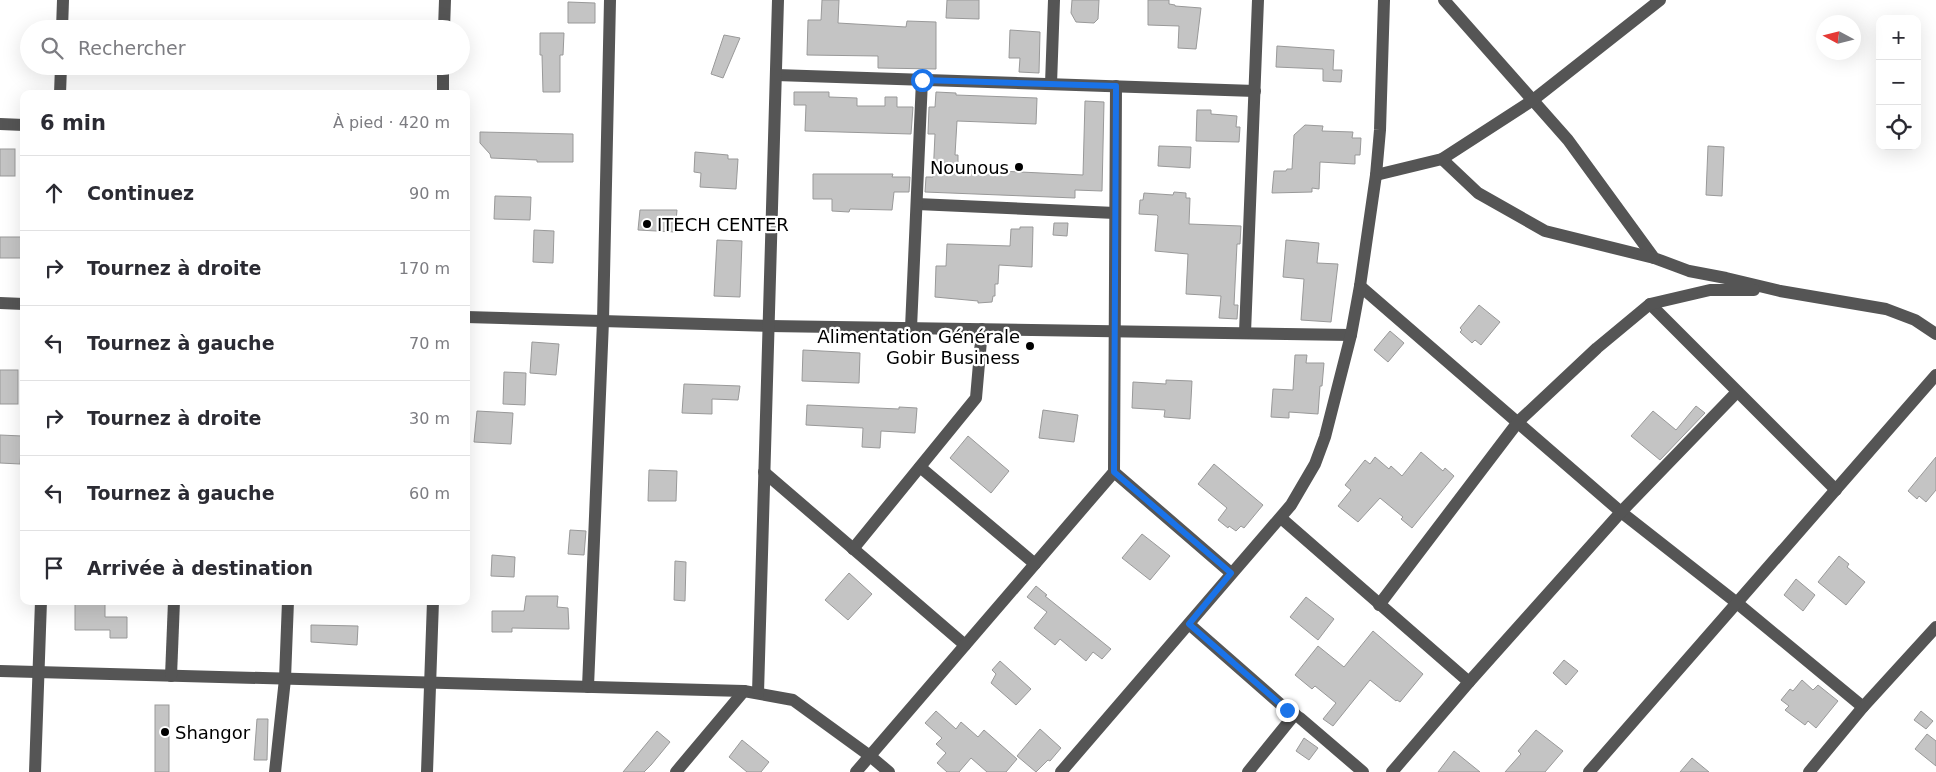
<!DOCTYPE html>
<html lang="fr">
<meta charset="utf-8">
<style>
body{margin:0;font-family:"DejaVu Sans",sans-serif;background:#f2f2f3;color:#2b2b33}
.controls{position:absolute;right:15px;top:15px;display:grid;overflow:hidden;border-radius:10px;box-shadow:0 5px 20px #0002}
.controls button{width:45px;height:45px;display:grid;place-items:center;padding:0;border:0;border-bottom:1px solid #e1e1e2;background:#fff;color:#2b2b33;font:25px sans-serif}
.compass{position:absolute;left:1816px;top:15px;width:45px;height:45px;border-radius:50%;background:#fff;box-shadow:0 5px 20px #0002;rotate:277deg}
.stop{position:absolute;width:15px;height:15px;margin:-11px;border:4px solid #1a73e8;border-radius:50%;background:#fff}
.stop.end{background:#1a73e8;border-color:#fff;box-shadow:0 1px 5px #0008}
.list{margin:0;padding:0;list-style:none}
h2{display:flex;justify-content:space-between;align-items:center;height:65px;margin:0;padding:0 20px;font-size:21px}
h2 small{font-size:16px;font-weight:400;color:#7c7c81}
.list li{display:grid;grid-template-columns:32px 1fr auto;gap:15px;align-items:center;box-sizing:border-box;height:75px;padding:0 20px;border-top:1px solid #e1e1e2}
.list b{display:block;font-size:19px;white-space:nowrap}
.list em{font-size:16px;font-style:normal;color:#7c7c81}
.icon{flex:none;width:28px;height:28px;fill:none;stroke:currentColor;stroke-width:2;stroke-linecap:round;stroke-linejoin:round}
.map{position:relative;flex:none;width:1936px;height:772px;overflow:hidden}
.search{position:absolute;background:#fff;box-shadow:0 5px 20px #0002;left:20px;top:20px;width:450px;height:55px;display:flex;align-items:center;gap:12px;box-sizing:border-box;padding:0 18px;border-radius:28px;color:#7c7c81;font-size:19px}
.panel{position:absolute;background:#fff;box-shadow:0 5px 20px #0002;left:20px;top:90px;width:450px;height:515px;border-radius:10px}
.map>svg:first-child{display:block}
.building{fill:#c4c4c4;stroke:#999}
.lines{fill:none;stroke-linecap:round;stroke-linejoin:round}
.minor{stroke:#555;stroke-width:12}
.route{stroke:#1a73e8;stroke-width:6}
.poi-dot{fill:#000;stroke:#fff;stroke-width:2}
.labels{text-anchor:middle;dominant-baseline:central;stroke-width:4.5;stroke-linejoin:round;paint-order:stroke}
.poi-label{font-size:18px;fill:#000;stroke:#fff;text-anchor:end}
</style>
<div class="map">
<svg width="1936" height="772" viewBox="0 0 1936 772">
<rect width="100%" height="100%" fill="#fff"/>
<g class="building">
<polygon points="822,0 839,0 838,23 906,27 907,21 936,22 936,69 878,68 878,56 807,55 808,20 821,20"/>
<polygon points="947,0 979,0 979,19 946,18"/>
<polygon points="1072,0 1099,0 1098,19 1094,23 1076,22 1071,13"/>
<polygon points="1148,0 1169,0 1169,4 1175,5 1175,6 1201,8 1196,49 1178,48 1179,26 1148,25"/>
<polygon points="568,2 595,3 595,23 568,23"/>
<polygon points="1010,30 1040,32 1039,73 1019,72 1020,58 1009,58"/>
<polygon points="540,33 564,33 563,55 560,55 560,92 543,92 542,55 540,55"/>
<polygon points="724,35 740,38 723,78 711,74"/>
<polygon points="1277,46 1334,50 1333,70 1342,70 1341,82 1323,81 1323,69 1276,67"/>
<polygon points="794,92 829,92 829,97 857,98 857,106 885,106 885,97 897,97 897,107 913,107 911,134 805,131 806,105 794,105"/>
<polygon points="936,92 956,93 956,95 1037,98 1036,124 957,121 955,155 958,155 958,169 1083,175 1085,101 1104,102 1102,191 1075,190 1075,198 925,192 926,177 933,177 935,134 928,134 929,107 935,107"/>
<polygon points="1197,110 1211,110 1211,114 1237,116 1236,127 1240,127 1239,142 1196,141"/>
<polygon points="1305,125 1323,126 1322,131 1353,132 1352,138 1361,138 1360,155 1355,155 1355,164 1320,162 1319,189 1312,188 1312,192 1272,193 1274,171 1286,171 1287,169 1292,169 1294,135"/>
<polygon points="480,132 573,134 573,162 537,162 537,160 491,158 490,154 480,143"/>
<polygon points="1159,146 1191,147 1190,168 1158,166"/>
<polygon points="1708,146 1724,147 1722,196 1706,195"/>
<rect x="0" y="149" width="15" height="27"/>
<polygon points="695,152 728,155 728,159 738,159 736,189 700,187 701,173 694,172"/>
<polygon points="813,174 893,174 892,177 910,177 909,192 894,192 892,210 850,209 849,212 832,211 832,199 813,199"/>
<polygon points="1174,192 1186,193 1186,198 1190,198 1189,224 1241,226 1240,244 1237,244 1234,305 1238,305 1237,319 1219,318 1221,296 1186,294 1188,254 1155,251 1158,216 1157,215 1139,214 1140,200 1143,200 1144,193 1173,195"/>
<polygon points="495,196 531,197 530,220 494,219"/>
<polygon points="640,210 677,210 675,232 638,230"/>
<polygon points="1054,223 1068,223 1067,236 1053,235"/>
<polygon points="1020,227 1033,227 1032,267 999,265 998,284 995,284 995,296 993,296 992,302 978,303 978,301 935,297 936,266 946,266 947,244 1010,246 1011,229 1020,229"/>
<polygon points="534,230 554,231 553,263 533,262"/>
<rect x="0" y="237" width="24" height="21"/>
<polygon points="717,240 742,241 740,297 714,296"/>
<polygon points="1286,240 1319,243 1317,263 1338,264 1331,322 1301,320 1304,279 1283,277"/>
<polygon points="1479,305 1500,322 1481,345 1475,340 1472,343 1460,332 1462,330 1460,328"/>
<polygon points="1390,331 1404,343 1388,362 1374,350"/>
<polygon points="532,342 559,344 556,375 530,373"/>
<polygon points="803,350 860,353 859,383 802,381"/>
<polygon points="1295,355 1307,355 1306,363 1324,363 1322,386 1320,386 1318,414 1289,412 1289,418 1271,417 1273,389 1293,390"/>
<rect x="0" y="370" width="18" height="34"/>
<polygon points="504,372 526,373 525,405 503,404"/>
<polygon points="1166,380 1192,381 1190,419 1164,417 1165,410 1132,408 1133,382 1166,384"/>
<polygon points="684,384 740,386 738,400 712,399 712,414 682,413"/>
<polygon points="807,405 899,409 899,407 917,408 915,433 881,431 880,448 862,447 863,428 806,425"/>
<polygon points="1696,406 1705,413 1660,460 1631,436 1653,411 1676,430"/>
<polygon points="1043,410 1078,415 1074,442 1039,438"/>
<polygon points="477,411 513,413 511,444 474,442"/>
<polygon points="0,435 22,436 20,464 0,463"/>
<polygon points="968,436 1009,471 991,493 950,458"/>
<polygon points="1421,452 1443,471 1445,468 1454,476 1412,528 1401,519 1403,517 1380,498 1358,522 1338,506 1351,490 1345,485 1365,460 1370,464 1375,457 1389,469 1391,466 1402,476"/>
<polygon points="1936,457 1936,490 1926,502 1919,496 1917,499 1908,491"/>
<polygon points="1214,464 1263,505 1244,528 1241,526 1236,531 1229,526 1228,528 1218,520 1227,508 1198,484"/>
<polygon points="649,470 677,471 676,501 648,501"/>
<polygon points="570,530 586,531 584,555 568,554"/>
<polygon points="1142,534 1170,556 1150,580 1122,558"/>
<polygon points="492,555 515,557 514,577 491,576"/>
<polygon points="1839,556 1849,564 1847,567 1865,582 1846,605 1818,582"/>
<polygon points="675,561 686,562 685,601 674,600"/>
<polygon points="849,573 872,594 848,620 825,600"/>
<polygon points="1796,579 1815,595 1803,611 1784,595"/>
<polygon points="1036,586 1047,595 1045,596 1111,649 1102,659 1093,652 1086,661 1060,639 1055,645 1034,628 1047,612 1027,597"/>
<polygon points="526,596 558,596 557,607 568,608 569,629 512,628 512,632 492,632 492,611 524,611"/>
<polygon points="1306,597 1334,619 1318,640 1290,617"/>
<polygon points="75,603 105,603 105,617 127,617 127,638 110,638 110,630 75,630"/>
<polygon points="311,625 358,626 357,645 311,642"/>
<polygon points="1373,631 1423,674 1400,702 1397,700 1396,701 1370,680 1333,726 1323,719 1336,703 1315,686 1312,689 1295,675 1318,646 1344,667"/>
<polygon points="1564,660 1578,671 1566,685 1553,673"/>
<polygon points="1000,661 1031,689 1016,705 991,683 996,674 992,670"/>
<polygon points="1802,680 1813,690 1818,685 1838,701 1816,728 1808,721 1805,725 1785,710 1789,706 1781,700 1790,689 1793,691"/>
<rect x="155" y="705" width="14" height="67"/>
<polygon points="936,711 956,729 961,722 978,737 984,730 1017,759 1006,772 987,772 971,758 959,772 947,772 937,763 946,753 936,744 942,738 925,723"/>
<polygon points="1921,711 1933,721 1926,729 1914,720"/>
<polygon points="257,719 268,719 267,760 254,760"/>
<polygon points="1040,729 1061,748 1050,761 1048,760 1036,772 1017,756"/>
<polygon points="1536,730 1563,751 1545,772 1505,772 1521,754 1518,751"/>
<polygon points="657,731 670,742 651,765 644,772 623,772"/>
<polygon points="1927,734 1936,741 1936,766 1915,749"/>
<polygon points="1304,738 1318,748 1309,760 1296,751"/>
<polygon points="742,740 769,762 761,772 747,772 729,757"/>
<polygon points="1454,751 1480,772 1438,772"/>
<polygon points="1692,758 1709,772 1680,772"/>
</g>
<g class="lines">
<g class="minor">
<polyline points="1444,0 1568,140 1654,258 1689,271 1726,278 1780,291 1886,309 1915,320 1936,334"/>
<polyline points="62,29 63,0"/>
<polyline points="444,29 445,0"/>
<polyline points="776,75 1255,91"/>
<polyline points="1051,84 1054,0"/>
<polyline points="60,94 61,66"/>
<polyline points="443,94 443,66"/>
<polyline points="0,124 24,125"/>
<polyline points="1442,159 1478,193 1545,231 1654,258"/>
<polyline points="1376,175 1442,159 1533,100 1660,0"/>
<polyline points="917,204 1115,213"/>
<polyline points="1360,286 1621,512 1737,603 1863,707"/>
<polyline points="0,303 24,304"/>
<polyline points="1650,304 1836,490"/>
<polyline points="466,317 769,326 1351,335"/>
<polyline points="911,328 922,80"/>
<polyline points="1245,333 1258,0"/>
<polyline points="920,467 1035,564"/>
<polyline points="764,472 965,645"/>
<polyline points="1114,472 1231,573"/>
<polyline points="1281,518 1469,682"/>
<polyline points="853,549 976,398 982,329"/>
<polyline points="1379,605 1518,422 1597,348 1650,304 1710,290 1754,290"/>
<polyline points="1189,624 1287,710 1300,718 1363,772"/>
<polyline points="0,671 744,691 793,700 870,756 889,772"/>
<polyline points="171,676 174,601"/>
<polyline points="588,687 603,321 610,0"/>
<polyline points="758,693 778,0"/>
<polyline points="35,772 41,601"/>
<polyline points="275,772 285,679 288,601"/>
<polyline points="427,772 433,601"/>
<polyline points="676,772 744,691"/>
<polyline points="856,772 1114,472 1116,86"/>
<polyline points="1061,772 1291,505 1315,464 1325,437 1351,335 1360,286 1376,175 1380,130 1384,0"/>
<polyline points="1248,772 1295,714"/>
<polyline points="1392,772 1469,682 1621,512 1737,392"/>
<polyline points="1589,772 1936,375"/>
<polyline points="1809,772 1863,707 1936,627"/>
</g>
</g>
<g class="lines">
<polyline class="route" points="922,80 1116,86 1114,472 1231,573 1189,624 1287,710"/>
</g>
<g class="poi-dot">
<circle cx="1019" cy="167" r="5"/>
<circle cx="647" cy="224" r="5"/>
<circle cx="1030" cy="346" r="5"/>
<circle cx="165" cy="732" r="5"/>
</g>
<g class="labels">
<g class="poi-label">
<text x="1009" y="167">Nounous</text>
<text x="657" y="224" text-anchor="start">ITECH CENTER</text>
<text x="1020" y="336">Alimentation Générale<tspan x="1020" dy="21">Gobir Business</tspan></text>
<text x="175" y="732" text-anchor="start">Shangor</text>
</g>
</g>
</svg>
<div class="controls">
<button>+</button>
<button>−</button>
<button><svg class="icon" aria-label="locate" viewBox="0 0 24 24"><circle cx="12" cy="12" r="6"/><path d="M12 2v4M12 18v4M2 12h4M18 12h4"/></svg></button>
</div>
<svg class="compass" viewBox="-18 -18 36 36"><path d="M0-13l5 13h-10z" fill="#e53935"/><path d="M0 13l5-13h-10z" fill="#7c7c81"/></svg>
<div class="stop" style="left:922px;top:80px"></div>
<div class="stop end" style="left:1287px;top:710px"></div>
<div class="search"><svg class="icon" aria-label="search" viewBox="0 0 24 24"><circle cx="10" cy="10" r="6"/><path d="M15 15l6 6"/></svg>Rechercher</div>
<section class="panel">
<h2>6 min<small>À pied · 420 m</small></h2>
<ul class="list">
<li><svg class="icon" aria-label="ahead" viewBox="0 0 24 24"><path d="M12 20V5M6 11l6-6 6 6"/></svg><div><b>Continuez</b></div><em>90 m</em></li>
<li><svg class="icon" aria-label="right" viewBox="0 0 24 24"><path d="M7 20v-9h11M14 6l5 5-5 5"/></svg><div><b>Tournez à droite</b></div><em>170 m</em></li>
<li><svg class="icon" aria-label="left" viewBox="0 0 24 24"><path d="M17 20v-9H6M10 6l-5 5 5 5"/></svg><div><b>Tournez à gauche</b></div><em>70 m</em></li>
<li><svg class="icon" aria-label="right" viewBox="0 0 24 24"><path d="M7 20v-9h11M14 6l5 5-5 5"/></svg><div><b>Tournez à droite</b></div><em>30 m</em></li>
<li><svg class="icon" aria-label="left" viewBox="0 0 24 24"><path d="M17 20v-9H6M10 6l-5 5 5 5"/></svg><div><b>Tournez à gauche</b></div><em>60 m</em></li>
<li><svg class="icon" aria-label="arrive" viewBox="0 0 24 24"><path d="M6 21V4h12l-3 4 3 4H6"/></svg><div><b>Arrivée à destination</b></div></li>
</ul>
</section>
</div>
